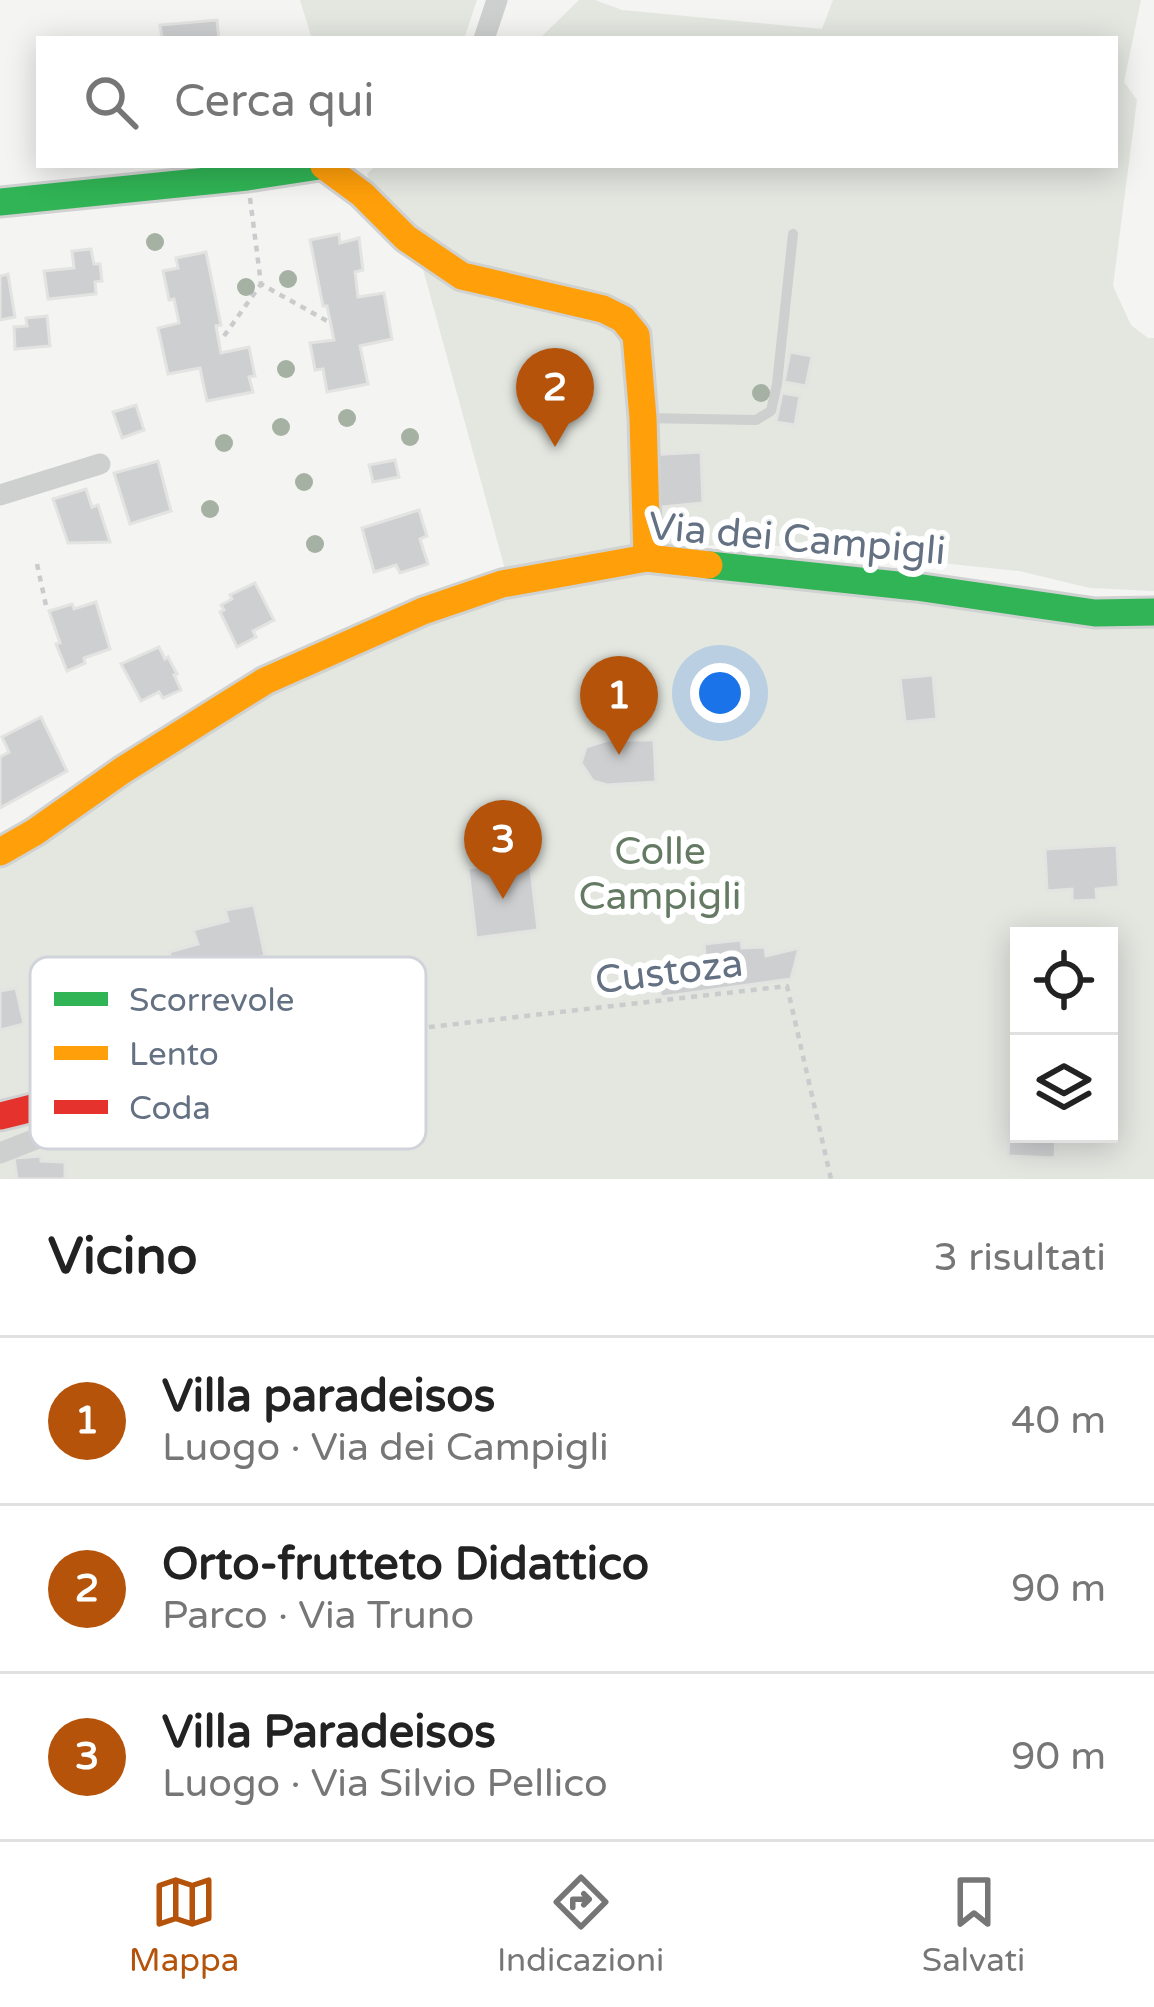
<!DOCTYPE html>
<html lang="it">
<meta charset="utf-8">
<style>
body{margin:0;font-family:"Varela Round",sans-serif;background:#f6f6f6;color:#222}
.controls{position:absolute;right:36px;bottom:36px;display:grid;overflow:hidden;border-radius:0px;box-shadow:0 6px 30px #0003}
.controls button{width:108px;height:108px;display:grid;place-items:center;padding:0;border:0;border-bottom:3px solid #e0e0e0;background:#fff;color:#222;font:60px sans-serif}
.you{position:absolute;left:720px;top:693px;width:42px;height:42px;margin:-30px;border:9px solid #fff;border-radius:50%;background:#1a73e8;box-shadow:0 0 0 18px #1a73e833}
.badge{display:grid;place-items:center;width:78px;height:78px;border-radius:50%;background:#b45309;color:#fff;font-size:39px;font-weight:700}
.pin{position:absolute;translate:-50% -99px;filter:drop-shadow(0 3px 6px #0008)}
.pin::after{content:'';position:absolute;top:63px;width:42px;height:36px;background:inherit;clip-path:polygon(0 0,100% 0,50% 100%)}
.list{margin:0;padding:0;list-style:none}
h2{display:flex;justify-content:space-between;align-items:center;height:156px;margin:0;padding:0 48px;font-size:51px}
h2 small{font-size:39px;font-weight:400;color:#767676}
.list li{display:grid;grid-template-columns:78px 1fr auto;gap:36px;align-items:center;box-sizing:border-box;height:168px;padding:0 48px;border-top:3px solid #e0e0e0}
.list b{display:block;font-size:45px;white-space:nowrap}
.list p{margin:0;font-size:39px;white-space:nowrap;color:#767676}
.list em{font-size:39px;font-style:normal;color:#767676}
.icon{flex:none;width:66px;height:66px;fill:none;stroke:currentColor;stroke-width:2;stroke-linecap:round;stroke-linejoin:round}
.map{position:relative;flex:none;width:1154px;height:1179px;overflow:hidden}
.search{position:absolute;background:#fff;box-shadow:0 6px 30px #0003;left:36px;right:36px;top:36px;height:132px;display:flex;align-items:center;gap:30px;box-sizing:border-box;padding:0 42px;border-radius:0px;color:#767676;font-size:45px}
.sheet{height:660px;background:#fff}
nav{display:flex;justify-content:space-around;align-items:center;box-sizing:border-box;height:168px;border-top:3px solid #e0e0e0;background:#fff;font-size:33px;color:#767676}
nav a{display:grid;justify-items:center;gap:6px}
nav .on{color:#b45309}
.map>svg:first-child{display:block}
.green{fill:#e3e7e0;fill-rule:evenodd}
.building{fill:#cecfd0;stroke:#e3e3e2;stroke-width:3}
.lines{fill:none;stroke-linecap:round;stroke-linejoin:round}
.fast-casing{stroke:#d0d1d1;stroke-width:33}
.slow-casing{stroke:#d0d1d1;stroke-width:33}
.jam-casing{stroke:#d0d1d1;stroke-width:33}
.path{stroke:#cacbcc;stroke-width:4.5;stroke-dasharray:6 6;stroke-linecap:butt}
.lane{stroke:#cecfcf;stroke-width:10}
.street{stroke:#cecfcf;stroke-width:21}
.fast{stroke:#30b455;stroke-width:27}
.slow{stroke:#ff9f0a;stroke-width:27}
.jam{stroke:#e5322d;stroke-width:27}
.tree{fill:#a5b1a3}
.labels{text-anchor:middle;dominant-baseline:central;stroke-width:12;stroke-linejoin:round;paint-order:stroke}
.street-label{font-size:39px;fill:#647183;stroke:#fff}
.park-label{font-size:39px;fill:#647a63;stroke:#fff}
.key{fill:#fff;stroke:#d0d4da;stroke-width:3}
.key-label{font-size:33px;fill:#647183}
</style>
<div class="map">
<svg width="1154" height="1179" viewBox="0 0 1154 1179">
<rect width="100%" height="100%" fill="#f4f4f2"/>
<g class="green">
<polygon points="300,0 477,0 464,39 312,39"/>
<polygon points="579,0 595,0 622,10 822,29 833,0 1141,0 1124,82 1137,100 1113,286 1131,325 1148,338 1154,338 1154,591 1090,588 1019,571 768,545 656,546 641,326 455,262 376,197 367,174 376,165 1115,165 1115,39 539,39"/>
<polygon points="423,269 486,299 611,327 630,344 646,550 506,573"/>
<path d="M655 564 1100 629 1154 626V1179H0V869L266 689 503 590ZM1019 936H1109V1134H1019Z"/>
</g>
<g class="building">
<polygon points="217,20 219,39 162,39 160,25"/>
<polygon points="339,234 340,243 359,238 363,270 355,272 358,297 384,293 392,339 360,346 368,384 327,392 323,369 315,370 310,343 334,340 327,306 323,306 310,240"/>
<polygon points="91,249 94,264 100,264 102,281 95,282 96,294 48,299 44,271 74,268 72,251"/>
<polygon points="206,252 221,325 216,326 221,353 249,347 255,376 249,377 253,392 207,401 200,368 168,374 158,328 179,323 174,299 169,300 163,271 178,268 176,258"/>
<polygon points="8,274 15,317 0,320 0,276"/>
<polygon points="47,316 50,346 15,349 14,327 27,326 26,318"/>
<polygon points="790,352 812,356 806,386 784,382"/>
<polygon points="782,393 800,396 795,425 776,422"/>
<polygon points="136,405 144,430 122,438 113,412"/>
<polygon points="701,452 703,503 651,508 647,455"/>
<polygon points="395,460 399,477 373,482 369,465"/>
<polygon points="158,461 171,511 130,524 114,473"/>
<polygon points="86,489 92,507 98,505 110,542 68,543 53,499"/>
<polygon points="419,510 427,536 420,539 428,564 400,573 396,565 374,572 362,528"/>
<polygon points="255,583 274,620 253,631 256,637 237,647 220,612 224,610 221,605 232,599 230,595"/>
<polygon points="96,602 110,649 84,658 85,663 67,671 56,644 60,643 49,611 72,604 74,609"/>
<polygon points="159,647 165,659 168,657 177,674 174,675 181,690 163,698 159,692 141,701 121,664"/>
<polygon points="933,675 937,719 905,722 900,678"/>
<polygon points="41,717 67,771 0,808 0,757 9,752 2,737"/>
<polygon points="608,740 654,740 656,782 607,785 593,781 581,763 586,747"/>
<polygon points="1117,845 1119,887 1096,889 1097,900 1072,901 1072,889 1047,891 1045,849"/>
<polygon points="530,861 538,930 476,938 468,868"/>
<polygon points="254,905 265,956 240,963 250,997 205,1011 200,994 183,1000 169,952 198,944 193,930 228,921 225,910"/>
<polygon points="741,940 742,948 765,947 766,956 799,948 791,979 661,997 657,979 702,974 699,955 705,955 704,944"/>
<polygon points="16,988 24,1024 0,1030 0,991"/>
<polygon points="1010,1112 1019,1112 1019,1134 1056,1134 1055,1158 1008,1156"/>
<polygon points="41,1156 41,1161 65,1162 65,1179 17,1179 14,1158"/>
</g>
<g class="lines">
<defs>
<g id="fast">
<polyline points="0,202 247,177 326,165"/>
<polyline points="709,565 916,587 1095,613 1154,612"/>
</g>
<g id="slow">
<polyline points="324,166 362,194 406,238 462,276 603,309 623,319 636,335 643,418 647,558"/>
<polyline points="0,852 35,832 123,770 265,681 423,611 502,584 647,558 709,565"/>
</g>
<path id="jam" d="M0 1116C120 1088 237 1042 359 1024"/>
</defs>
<use href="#fast" class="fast-casing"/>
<use href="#slow" class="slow-casing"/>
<use href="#jam" class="jam-casing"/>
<g class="path">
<polyline points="250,198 261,284 327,321"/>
<polyline points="224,336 261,284"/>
<polyline points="37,564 47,610"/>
<polyline points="381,1025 421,1028 787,986 831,1179"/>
</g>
<polyline class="lane" points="643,418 756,420 771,411 777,384 793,234"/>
<g class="street">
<polyline points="484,39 497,0"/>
<polyline points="0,495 100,464"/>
<polyline points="0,1153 77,1123 83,1114 77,1098"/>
</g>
<use href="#fast" class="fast"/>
<use href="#slow" class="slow"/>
<use href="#jam" class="jam"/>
</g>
<g class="tree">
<circle cx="155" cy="242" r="9"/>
<circle cx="288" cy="279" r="9"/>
<circle cx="246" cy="287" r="9"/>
<circle cx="286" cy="369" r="9"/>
<circle cx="761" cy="393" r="9"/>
<circle cx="347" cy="418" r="9"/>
<circle cx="281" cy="427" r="9"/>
<circle cx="410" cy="437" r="9"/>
<circle cx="224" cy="443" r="9"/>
<circle cx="304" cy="482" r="9"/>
<circle cx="210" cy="509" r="9"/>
<circle cx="315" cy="544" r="9"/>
</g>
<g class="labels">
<g class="street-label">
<text transform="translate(797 539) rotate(5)">Via dei Campigli</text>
<text transform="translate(669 972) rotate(-7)">Custoza</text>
</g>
<g class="park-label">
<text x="660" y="851">Colle<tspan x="660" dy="45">Campigli</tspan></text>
</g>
</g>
<rect x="30" y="957" width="396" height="192" rx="18" class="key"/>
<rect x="54" y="992" width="54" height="14" fill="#30b455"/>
<rect x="54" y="1046" width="54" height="14" fill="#ff9f0a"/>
<rect x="54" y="1100" width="54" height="14" fill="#e5322d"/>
<g class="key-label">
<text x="129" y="1011">Scorrevole</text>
<text x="129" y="1065">Lento</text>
<text x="129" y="1119">Coda</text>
</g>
</svg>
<div class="controls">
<button><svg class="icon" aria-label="locate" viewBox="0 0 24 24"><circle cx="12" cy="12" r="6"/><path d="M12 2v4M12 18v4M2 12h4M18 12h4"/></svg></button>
<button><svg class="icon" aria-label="layers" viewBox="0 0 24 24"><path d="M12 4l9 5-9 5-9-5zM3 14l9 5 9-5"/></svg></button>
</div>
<div class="you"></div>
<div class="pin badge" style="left:619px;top:755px">1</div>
<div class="pin badge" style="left:555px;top:447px">2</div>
<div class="pin badge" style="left:503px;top:899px">3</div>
<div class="search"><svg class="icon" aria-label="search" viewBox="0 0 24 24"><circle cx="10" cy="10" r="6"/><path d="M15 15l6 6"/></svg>Cerca qui</div>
</div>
<section class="sheet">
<h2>Vicino<small>3 risultati</small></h2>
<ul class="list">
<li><span class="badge">1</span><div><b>Villa paradeisos</b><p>Luogo · Via dei Campigli</p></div><em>40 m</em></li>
<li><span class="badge">2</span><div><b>Orto-frutteto Didattico</b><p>Parco · Via Truno</p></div><em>90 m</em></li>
<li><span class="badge">3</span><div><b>Villa Paradeisos</b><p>Luogo · Via Silvio Pellico</p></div><em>90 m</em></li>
</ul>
</section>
<nav>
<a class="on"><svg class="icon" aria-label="map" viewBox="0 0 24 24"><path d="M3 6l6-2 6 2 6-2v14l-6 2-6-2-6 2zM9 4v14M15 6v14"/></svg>Mappa</a>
<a><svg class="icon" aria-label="directions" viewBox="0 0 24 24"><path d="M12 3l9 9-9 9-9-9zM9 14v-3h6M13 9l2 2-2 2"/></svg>Indicazioni</a>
<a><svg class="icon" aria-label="saved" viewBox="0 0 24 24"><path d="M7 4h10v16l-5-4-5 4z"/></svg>Salvati</a>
</nav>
